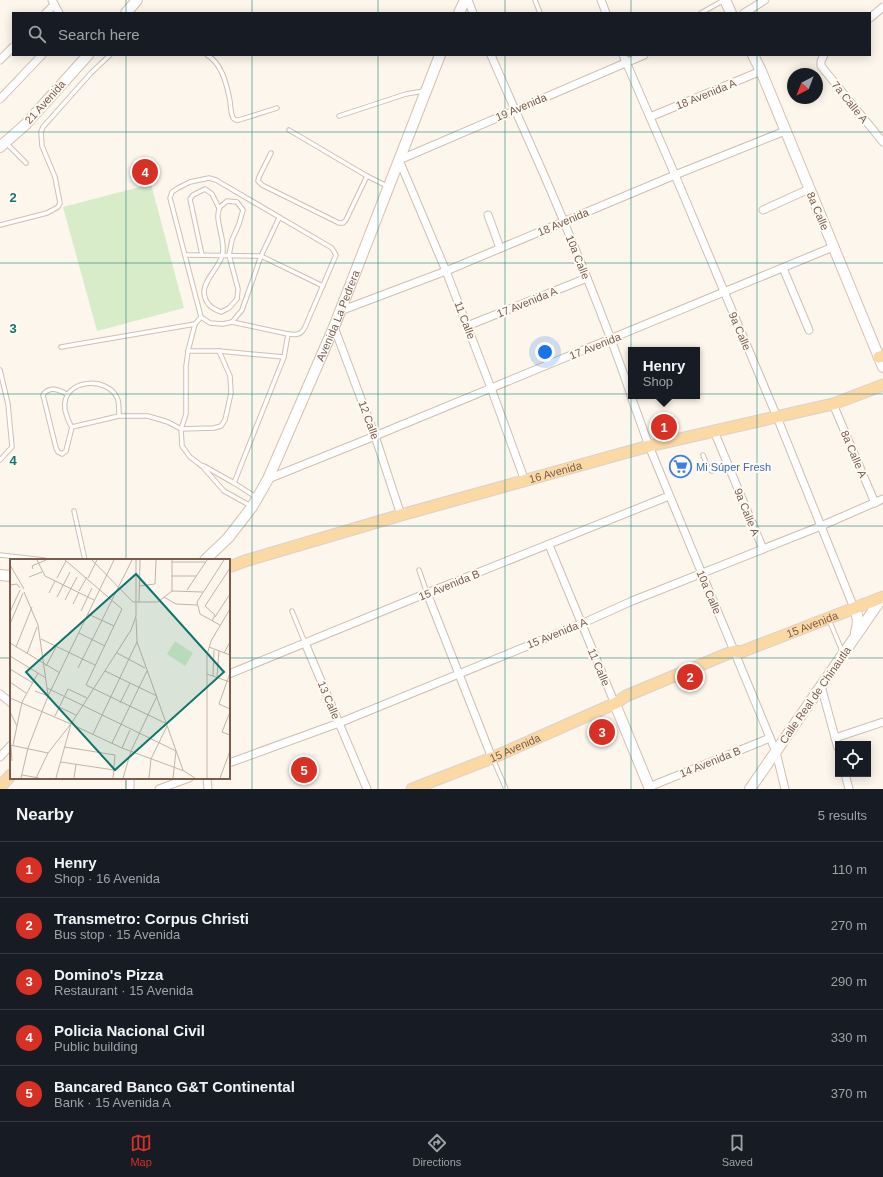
<!DOCTYPE html>
<meta charset="utf-8">
<style>
body{margin:0;font-family:Helvetica,sans-serif;background:#242831;color:#f1f3f6}
.controls{position:absolute;right:12px;bottom:12px;display:grid;overflow:hidden;border-radius:0px;box-shadow:0 2px 10px #0003}
.controls button{width:36px;height:36px;display:grid;place-items:center;padding:0;border:0;border-bottom:1px solid #363941;background:#171b24;color:#f1f3f6;font:20px sans-serif}
.compass{position:absolute;left:787px;top:68px;width:36px;height:36px;border-radius:50%;background:#171b24;box-shadow:0 2px 10px #0003;rotate:222deg}
.you{position:absolute;left:545px;top:352px;width:14px;height:14px;margin:-10px;border:3px solid #fff;border-radius:50%;background:#1a73e8;box-shadow:0 0 0 6px #1a73e833}
.badge{display:grid;place-items:center;width:26px;height:26px;border-radius:50%;background:#d93025;color:#fff;font-size:13px;font-weight:700}
.pin{position:absolute;translate:-50% -50%;border:2px solid #fff;box-shadow:0 1px 4px #0006}
.popup{position:absolute;left:628px;top:347px;width:72px;height:52px;box-sizing:border-box;display:grid;place-content:center;border-radius:0px;background:#171b24;filter:drop-shadow(0 1px 3px #0005);font-size:13px;white-space:nowrap;color:#9ea1a6}
.popup b{font-size:15px;color:#f1f3f6}
.popup::after{content:'';position:absolute;left:50%;top:100%;margin-left:-8px;border:8px solid transparent;border-top-color:#171b24}
.list{margin:0;padding:0;list-style:none}
h2{display:flex;justify-content:space-between;align-items:center;height:52px;margin:0;padding:0 16px;font-size:17px}
h2 small{font-size:13px;font-weight:400;color:#9ea1a6}
.list li{display:grid;grid-template-columns:26px 1fr auto;gap:12px;align-items:center;box-sizing:border-box;height:56px;padding:0 16px;border-top:1px solid #363941}
.list b{display:block;font-size:15px;white-space:nowrap}
.list p{margin:0;font-size:13px;white-space:nowrap;color:#9ea1a6}
.list em{font-size:13px;font-style:normal;color:#9ea1a6}
.icon{flex:none;width:22px;height:22px;fill:none;stroke:currentColor;stroke-width:2;stroke-linecap:round;stroke-linejoin:round}
.map{position:relative;flex:none;width:883px;height:789px;overflow:hidden}
.search{position:absolute;background:#171b24;box-shadow:0 2px 10px #0003;left:12px;right:12px;top:12px;height:44px;display:flex;align-items:center;gap:10px;box-sizing:border-box;padding:0 14px;border-radius:0px;color:#9ea1a6;font-size:15px}
.sheet{height:332px;background:#171b24}
nav{display:flex;justify-content:space-around;align-items:center;box-sizing:border-box;height:56px;border-top:1px solid #363941;background:#171b24;font-size:11px;color:#9ea1a6}
nav a{display:grid;justify-items:center;gap:2px}
nav .on{color:#d93025}
.map>svg:first-child{display:block}
.green{fill:#d8ecc9}
.lines{fill:none;stroke-linecap:round;stroke-linejoin:round}
.lane-casing{stroke:#d1beb0;stroke-width:5.5}
.street-casing{stroke:#d1beb0;stroke-width:9}
.secondary-casing{stroke:#d6c0b0;stroke-width:12}
.primary-casing{stroke:#dad1cd;stroke-width:13}
.lane{stroke:#fff;stroke-width:3.5}
.street{stroke:#fff;stroke-width:7}
.secondary{stroke:#fff;stroke-width:10}
.primary{stroke:#fbd9a5;stroke-width:11}
.grid{fill:none;stroke:#0f766e;stroke-width:1;stroke-opacity:0.55}
.labels{text-anchor:middle;dominant-baseline:central;stroke-width:4;stroke-linejoin:round;paint-order:stroke}
.street-label{font-size:11px;fill:#7a5c4d;stroke:#fffaf3}
.shop-label{font-size:11px;fill:#366cbe;stroke:#fffaf3;text-anchor:start}
.inset-road{fill:none;stroke:#c5b3a7;stroke-width:1}
.view{fill:#0f766e;fill-opacity:0.15;stroke:#0f766e;stroke-width:2}
.inset-edge{fill:none;stroke:#7a5c4d;stroke-width:2}
.grid-label{font-size:13px;text-anchor:middle;font-weight:bold;fill:#0f766e;stroke:#fffaf3;stroke-width:4;stroke-linejoin:round;paint-order:stroke}
</style>
<div class="map">
<svg width="883" height="789" viewBox="0 0 883 789">
<rect width="100%" height="100%" fill="#fdf6ec"/>
<polygon class="green" points="151,184 184,308 97,331 63,207"/>
<g class="lines">
<defs>
<g id="lane">
<polyline points="535,0 540,13"/>
<polyline points="701,13 724,0"/>
<path d="M207 55C221 63 226 82 229 96 231 104 230 111 233 118L236 120H239L277 108"/>
<polyline points="339,116 406,94 424,91"/>
<polyline points="289,130 367,176 387,186"/>
<polyline points="6,143 26,163"/>
<polyline points="271,153 259,177 258,181 262,185 339,223 343,223 346,220 367,176"/>
<path d="M227 201 237 202 243 210 239 224 232 240 229 255 238 289 237 299 229 308 221 312C211 308 205 304 204 292 204 280 219 267 222 256 227 242 213 219 220 207 222 205 225 203 227 201Z"/>
<polyline points="0,225 47,213 58,207 60,203 55,177 42,146 41,132 43,127 91,73 110,55"/>
<polyline points="185,255 261,256 323,286"/>
<polyline points="202,255 190,199 193,195 205,189 212,194 219,208"/>
<polyline points="201,317 210,323 223,324 232,322 242,310 261,256 279,218"/>
<polyline points="232,322 288,334 284,357 234,483"/>
<polyline points="61,347 195,324"/>
<polyline points="188,351 219,351 284,357"/>
<polyline points="0,370 8,404 12,447 0,460"/>
<path d="M67 394C59 390 49 385 43 395L56 448 58 452 62 454 66 451 72 427"/>
<path d="M119 416C119 411 119 405 118 400 110 375 60 378 65 410 67 416 68 422 72 427L119 416H148L168 422 181 429 214 428 221 426 225 420 231 393 230 376 219 351"/>
<polyline points="703,455 708,468 710,470 712,471 728,464"/>
<polyline points="202,466 204,466 234,483 256,497"/>
<path d="M251 506 224 491 202 466 190 457 182 446 181 429 186 414V366L188 351 195 324 201 317 170 198 172 192 178 188 190 182 209 178 216 180 332 248 336 255 305 327C301 335 297 335 288 334"/>
<polyline points="74,511 85,560"/>
<polyline points="0,555 44,560"/>
<polyline points="419,570 427,593"/>
<polyline points="292,611 305,643"/>
<polyline points="829,620 843,653"/>
<polyline points="493,759 506,789"/>
</g>
<g id="street">
<polyline points="52,0 59,13"/>
<polyline points="468,0 473,13"/>
<polyline points="601,0 606,13"/>
<polyline points="46,13 54,5"/>
<polyline points="744,13 765,0"/>
<polyline points="870,18 883,7"/>
<path d="M491 55C515 111 541 166 564 222 588 279 611 337 631 395"/>
<polyline points="623,55 675,175 777,417 854,608"/>
<polyline points="824,55 821,61 821,66 883,142"/>
<polyline points="0,60 13,47"/>
<polyline points="0,99 42,55"/>
<polyline points="650,117 761,71"/>
<polyline points="763,210 809,189"/>
<polyline points="488,215 500,248"/>
<polyline points="783,268 809,330"/>
<polyline points="340,311 446,271 675,175 785,131"/>
<polyline points="467,326 587,278"/>
<polyline points="334,327 375,436 401,515"/>
<polyline points="631,396 649,446 776,752 785,789"/>
<polyline points="833,404 875,503"/>
<polyline points="714,431 763,549"/>
<polyline points="268,479 375,436 833,247"/>
<polyline points="525,481 491,388 446,271 399,160 644,55"/>
<polyline points="549,545 615,704"/>
<polyline points="427,593 492,758"/>
<polyline points="305,643 367,789"/>
<polyline points="229,674 427,593 669,496"/>
<polyline points="821,686 838,748"/>
<polyline points="0,694 11,703"/>
<polyline points="835,738 883,722"/>
<polyline points="0,757 11,745"/>
<polyline points="229,763 339,723 581,624 632,601 821,526 883,499"/>
<polyline points="845,774 849,789"/>
<polyline points="130,778 130,789"/>
<polyline points="207,778 208,789"/>
<polyline points="649,787 770,738"/>
<polyline points="159,789 189,778"/>
</g>
<g id="secondary">
<polyline points="725,0 731,13"/>
<polyline points="126,13 137,0"/>
<polyline points="459,13 465,0"/>
<polyline points="753,55 761,71 883,367"/>
<polyline points="0,147 25,125 88,55"/>
<path id="s1" d="M205 560 228 538 252 507 268 479 334 327 440 55"/>
<polyline points="0,575 11,576"/>
<path d="M854 608C859 616 859 623 856 632"/>
<polyline points="615,704 650,789"/>
<polyline points="750,789 882,598"/>
</g>
<g id="primary">
<polyline points="879,357 883,356"/>
<path id="s2" d="M229 567 245 561 401 515 649 446 833 404 883 385"/>
<polyline points="0,787 11,775"/>
<path id="s3" d="M412 789 492 758 616 703 626 696 734 651 741 652 883 597"/>
</g>
</defs>
<use href="#lane" class="lane-casing"/>
<use href="#street" class="street-casing"/>
<use href="#secondary" class="secondary-casing"/>
<use href="#primary" class="primary-casing"/>
<use href="#lane" class="lane"/>
<use href="#street" class="street"/>
<use href="#secondary" class="secondary"/>
<use href="#primary" class="primary"/>
</g>
<path class="grid" d="M126 0V13M252 0V13M378 0V13M505 0V13M631 0V13M757 0V13M126 55V560M252 55V789M378 55V789M505 55V789M631 55V789M757 55V789M0 132H883M0 263H883M0 394H883M0 526H883M0 658H11M229 658H883M126 778V789"/>
<defs>
<symbol id="supermarket-ring" viewBox="-11 -11 22 22"><circle r="9.5" fill="#fffaf3" stroke="#3f7fe0" stroke-width="1.5"/><path d="M-6-5.5h2.5l.6 2H6L4.5 2H-2.5L-4.4-4H-6ZM-1.5 3.2a1.3 1.3 0 1 0 .1 0ZM3 3.2a1.3 1.3 0 1 0 .1 0Z" fill="#3f7fe0"/></symbol>
</defs>
<g fill-rule="evenodd">
<use href="#supermarket-ring" x="668" y="454" width="25" height="25"/>
</g>
<g class="labels">
<g class="street-label">
<text transform="translate(706 94) rotate(-22)">18 Avenida A</text>
<text transform="translate(45 102) rotate(-48)">21 Avenida</text>
<text transform="translate(850 102) rotate(51)">7a Calle A</text>
<text transform="translate(521 107) rotate(-23)">19 Avenida</text>
<text transform="translate(818 211) rotate(67)">8a Calle</text>
<text transform="translate(563 222) rotate(-23)">18 Avenida</text>
<text transform="translate(578 257) rotate(68)">10a Calle</text>
<text transform="translate(527 302) rotate(-22)">17 Avenida A</text>
<text stroke="none"><textPath href="#s1" startOffset="281">Avenida La Pedrera</textPath></text>
<text transform="translate(465 320) rotate(69)">11 Calle</text>
<text transform="translate(740 331) rotate(67)">9a Calle</text>
<text transform="translate(595 346) rotate(-22)">17 Avenida</text>
<text transform="translate(369 420) rotate(70)">12 Calle</text>
<text transform="translate(854 454) rotate(67)">8a Calle A</text>
<text stroke="none"><textPath href="#s2" startOffset="340">16 Avenida</textPath></text>
<text transform="translate(747 512) rotate(68)">9a Calle A</text>
<text transform="translate(449 585) rotate(-22)">15 Avenida B</text>
<text transform="translate(709 592) rotate(67)">10a Calle</text>
<text stroke="none"><textPath href="#s3" startOffset="434">15 Avenida</textPath></text>
<text transform="translate(557 633) rotate(-22)">15 Avenida A</text>
<text transform="translate(599 667) rotate(67)">11 Calle</text>
<text transform="translate(815 695) rotate(-55)">Calle Real de Chinautla</text>
<text transform="translate(329 700) rotate(67)">13 Calle</text>
<text stroke="none"><textPath href="#s3" startOffset="111">15 Avenida</textPath></text>
<text transform="translate(710 762) rotate(-22)">14 Avenida B</text>
</g>
<g class="shop-label">
<text x="696" y="467">Mi Súper Fresh</text>
</g>
</g>
<g transform="translate(10 559)">
<rect width="220" height="220" fill="#fdf6ec"/>
<path d="M165 82 183 94 175 107 157 95Z" fill="#d8ecc9"/>
<path class="inset-road" d="M27 1 35 17 84 41M55 1 112 50 76 126 157 165M82 1 123 43H148L162 32 193 33M162 3H195M0 6 14 30M23 10 22 7 36 1M162 17H186M19 18 32 13M47 19 56 2M78 19 87 1M0 26 7 25 10 29M129 27 145 25 146 1M177 31 197 1M69 32 77 18M162 32V1M14 33 28 66 38 136M39 34 45 22M47 38 60 13M154 38 166 45 187 46M55 41 67 18M129 43 130 1M63 45 69 33M71 52 82 29M0 53 10 31M78 55 104 67M205 58 220 35M126 59 127 83 173 211M202 62 205 56 195 47 220 9M0 65 13 34M210 66 190 55 187 43 214 1M69 74 95 87M31 80 85 106M0 84 50 114M6 88 22 48M199 88 220 96M107 94 135 109M214 94 220 83M17 95 27 68M0 97 36 119M36 107 46 88M68 109 122 1M0 110 23 124M95 112 147 137 121 192 113 219M220 114 209 145 220 150M197 115 220 123M203 117 204 91M207 118 209 92M0 123 16 134M37 129 166 192 163 219M25 132 38 137M0 139 61 165M110 144 120 124M49 148 66 156M0 153 7 167M220 153 212 173 220 176M45 157 58 130 77 139M65 167 112 189 174 212 185 219M83 175 127 83M102 184 137 112M0 186 38 194M3 186 12 143 28 114M1 187 2 202M55 188 105 196 103 219M112 189 120 171M51 203 104 211M12 216 29 219M11 219 18 189 38 137 104 1M26 219 38 194 60 166M46 219 61 165 121 71 126 57V1M64 219 66 205M139 219 141 200 157 167M197 219V96L201 82 220 50M210 219 220 192"/>
<path class="view" d="M126 15 214 113 105 211 16 113Z"/>
<rect width="220" height="220" class="inset-edge"/>
</g>
<g class="grid-label">
<text x="13" y="202">2</text>
<text x="13" y="333">3</text>
<text x="13" y="465">4</text>
</g>
</svg>
<div class="controls">
<button><svg class="icon" aria-label="locate" viewBox="0 0 24 24"><circle cx="12" cy="12" r="6"/><path d="M12 2v4M12 18v4M2 12h4M18 12h4"/></svg></button>
</div>
<svg class="compass" viewBox="-18 -18 36 36"><path d="M0-13l5 13h-10z" fill="#e53935"/><path d="M0 13l5-13h-10z" fill="#9ea1a6"/></svg>
<div class="you"></div>
<div class="pin badge" style="left:664px;top:427px">1</div>
<div class="popup"><b>Henry</b>Shop</div>
<div class="pin badge" style="left:690px;top:677px">2</div>
<div class="pin badge" style="left:602px;top:732px">3</div>
<div class="pin badge" style="left:145px;top:172px">4</div>
<div class="pin badge" style="left:304px;top:770px">5</div>
<div class="search"><svg class="icon" aria-label="search" viewBox="0 0 24 24"><circle cx="10" cy="10" r="6"/><path d="M15 15l6 6"/></svg>Search here</div>
</div>
<section class="sheet">
<h2>Nearby<small>5 results</small></h2>
<ul class="list">
<li><span class="badge">1</span><div><b>Henry</b><p>Shop · 16 Avenida</p></div><em>110 m</em></li>
<li><span class="badge">2</span><div><b>Transmetro: Corpus Christi</b><p>Bus stop · 15 Avenida</p></div><em>270 m</em></li>
<li><span class="badge">3</span><div><b>Domino's Pizza</b><p>Restaurant · 15 Avenida</p></div><em>290 m</em></li>
<li><span class="badge">4</span><div><b>Policia Nacional Civil</b><p>Public building</p></div><em>330 m</em></li>
<li><span class="badge">5</span><div><b>Bancared Banco G&amp;T Continental</b><p>Bank · 15 Avenida A</p></div><em>370 m</em></li>
</ul>
</section>
<nav>
<a class="on"><svg class="icon" aria-label="map" viewBox="0 0 24 24"><path d="M3 6l6-2 6 2 6-2v14l-6 2-6-2-6 2zM9 4v14M15 6v14"/></svg>Map</a>
<a><svg class="icon" aria-label="directions" viewBox="0 0 24 24"><path d="M12 3l9 9-9 9-9-9zM9 14v-3h6M13 9l2 2-2 2"/></svg>Directions</a>
<a><svg class="icon" aria-label="saved" viewBox="0 0 24 24"><path d="M7 4h10v16l-5-4-5 4z"/></svg>Saved</a>
</nav>
